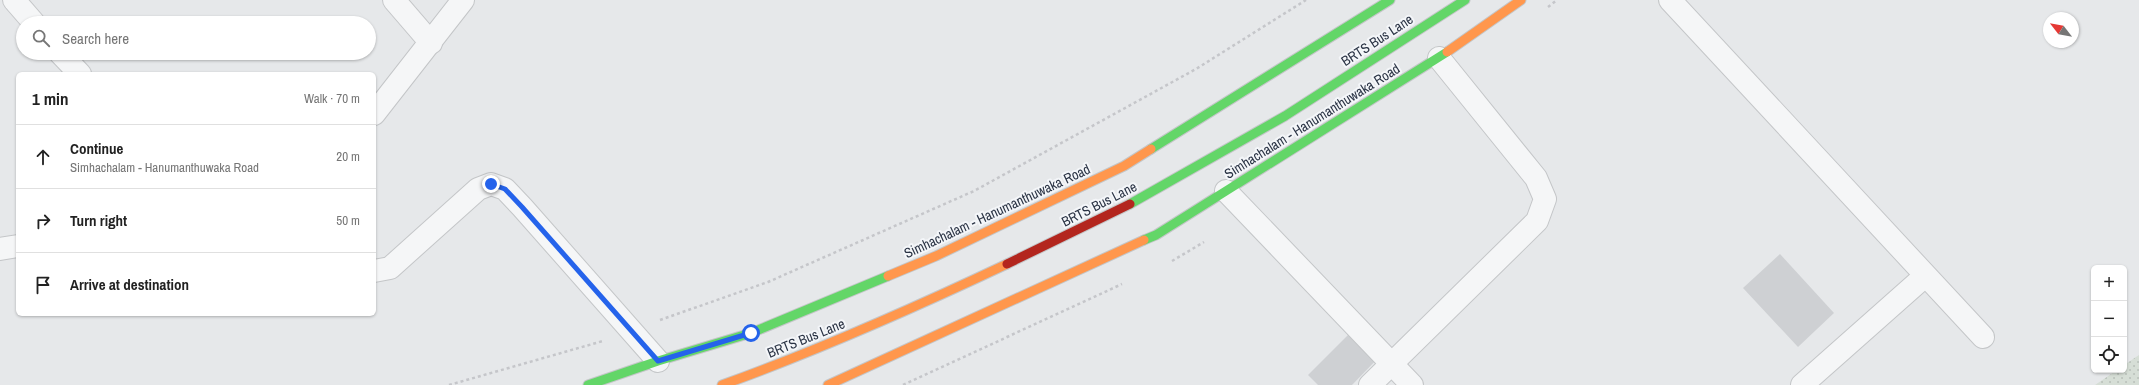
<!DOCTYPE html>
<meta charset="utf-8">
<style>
body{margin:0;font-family:"Archivo Narrow",sans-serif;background:#f2f2f2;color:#222}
.controls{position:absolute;right:12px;bottom:12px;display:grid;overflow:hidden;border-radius:6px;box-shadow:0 1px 3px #0004}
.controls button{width:36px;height:36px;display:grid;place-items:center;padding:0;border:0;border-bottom:1px solid #e0e0e0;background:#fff;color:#222;font:20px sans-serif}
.compass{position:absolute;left:2043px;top:12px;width:36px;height:36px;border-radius:50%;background:#fff;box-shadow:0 1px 3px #0004;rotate:301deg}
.stop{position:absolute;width:12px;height:12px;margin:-9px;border:3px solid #2563eb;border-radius:50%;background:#fff}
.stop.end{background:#2563eb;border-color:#fff;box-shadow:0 1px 4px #0008}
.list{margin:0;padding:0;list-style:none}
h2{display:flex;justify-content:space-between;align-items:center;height:52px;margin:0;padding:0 16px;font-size:17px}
h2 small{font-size:13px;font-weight:400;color:#767676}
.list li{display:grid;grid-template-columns:26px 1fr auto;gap:12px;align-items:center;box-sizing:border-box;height:64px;padding:0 16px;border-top:1px solid #e0e0e0}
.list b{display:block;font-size:15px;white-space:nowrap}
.list p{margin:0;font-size:13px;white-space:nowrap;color:#767676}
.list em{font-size:13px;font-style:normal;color:#767676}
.icon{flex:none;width:22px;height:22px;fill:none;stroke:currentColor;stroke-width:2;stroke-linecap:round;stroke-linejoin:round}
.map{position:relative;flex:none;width:2139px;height:385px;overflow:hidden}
.search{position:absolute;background:#fff;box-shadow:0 1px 3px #0004;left:16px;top:16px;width:360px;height:44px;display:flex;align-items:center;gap:10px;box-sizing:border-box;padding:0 14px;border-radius:22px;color:#767676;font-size:15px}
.panel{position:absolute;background:#fff;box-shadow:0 1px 3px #0004;left:16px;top:72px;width:360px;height:244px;border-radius:6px}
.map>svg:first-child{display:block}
.grass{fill:url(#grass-dots)}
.building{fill:#ced0d3}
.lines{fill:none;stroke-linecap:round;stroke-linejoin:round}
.street-casing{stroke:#c4c6c8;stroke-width:24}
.fast-casing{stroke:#c4c6c8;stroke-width:11}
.slow-casing{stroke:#c4c6c8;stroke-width:11}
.jam-casing{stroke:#c4c6c8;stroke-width:11}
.path{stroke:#c5c6ca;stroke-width:2.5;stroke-dasharray:3 3;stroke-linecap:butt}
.street{stroke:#f5f6f7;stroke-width:22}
.fast{stroke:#63d668;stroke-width:9}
.slow{stroke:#ff974d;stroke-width:9}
.jam{stroke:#b3261e;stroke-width:9}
.route{stroke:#2563eb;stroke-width:5}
.labels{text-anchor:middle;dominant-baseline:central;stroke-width:4;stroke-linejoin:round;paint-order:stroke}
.street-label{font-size:14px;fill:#2b3445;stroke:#f4f6f9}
</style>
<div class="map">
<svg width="2139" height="385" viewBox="0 0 2139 385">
<defs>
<pattern id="grass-dots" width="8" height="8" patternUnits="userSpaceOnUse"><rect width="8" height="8" fill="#d6ded6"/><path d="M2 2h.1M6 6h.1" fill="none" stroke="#b8bfb9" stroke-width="1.8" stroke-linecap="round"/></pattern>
</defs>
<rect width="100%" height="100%" fill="#e6e8ea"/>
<polygon class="grass" points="2139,355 2139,385 2095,385 2117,370 2124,370 2124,365"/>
<g class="building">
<polygon points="1780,254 1834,313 1798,347 1743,288"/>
<polygon points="1354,329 1381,355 1352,385 1318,385 1308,375"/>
</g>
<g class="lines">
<defs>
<g id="street">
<polyline points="14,0 34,23"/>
<polyline points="394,0 431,43"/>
<polyline points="1670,0 1983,337"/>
<polyline points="60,53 80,74"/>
<polyline points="374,114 463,0"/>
<polyline points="1226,191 1412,385"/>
<polyline points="0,249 18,246"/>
<polyline points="374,271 390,268 478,189 491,184 505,189 522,207 658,361"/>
<polyline points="1370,385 1537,221 1545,199 1536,178 1439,58"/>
<polyline points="1802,385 1925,276"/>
</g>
<g id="fast">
<polyline points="1151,149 1390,0"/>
<polyline points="1130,204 1285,116 1465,0"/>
<polyline points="1144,240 1156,235 1447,52"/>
<polyline points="588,385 658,361 751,333 888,276"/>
</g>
<g id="slow">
<polyline points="1447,52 1521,0"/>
<polyline points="888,276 936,256 1124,166 1151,149"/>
<path d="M722 385C819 350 914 308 1007 264"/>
<polyline points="828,385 1144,240"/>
</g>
<polyline id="jam" points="1007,264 1130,204"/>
</defs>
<use href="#street" class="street-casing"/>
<use href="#fast" class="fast-casing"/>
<use href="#slow" class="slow-casing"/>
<use href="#jam" class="jam-casing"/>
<g class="path">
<polyline points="1548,7 1557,0"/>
<polyline points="1172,261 1204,242"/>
<polyline points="660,320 768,282 974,191 1196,69 1306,0"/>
<polyline points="449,385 603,341"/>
<polyline points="903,385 1122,284"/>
</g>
<use href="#street" class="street"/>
<use href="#fast" class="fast"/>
<use href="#slow" class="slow"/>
<use href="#jam" class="jam"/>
</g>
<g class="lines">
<polyline class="route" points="491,184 505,189 522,207 658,361 751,333"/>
</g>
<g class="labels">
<g class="street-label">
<text transform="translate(1377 40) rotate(-33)">BRTS Bus Lane</text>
<text transform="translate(1312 121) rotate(-32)">Simhachalam - Hanumanthuwaka Road</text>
<text transform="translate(1099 204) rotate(-27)">BRTS Bus Lane</text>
<text transform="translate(997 211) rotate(-25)">Simhachalam - Hanumanthuwaka Road</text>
<text transform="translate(806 338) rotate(-22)">BRTS Bus Lane</text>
</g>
</g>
</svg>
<div class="controls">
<button>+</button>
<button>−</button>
<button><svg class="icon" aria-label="locate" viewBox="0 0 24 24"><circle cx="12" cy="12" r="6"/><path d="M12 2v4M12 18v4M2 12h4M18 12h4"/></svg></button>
</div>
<svg class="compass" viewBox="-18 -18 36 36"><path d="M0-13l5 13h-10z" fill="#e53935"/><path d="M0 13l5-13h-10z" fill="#767676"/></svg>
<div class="stop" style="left:751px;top:333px"></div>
<div class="stop end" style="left:491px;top:184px"></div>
<div class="search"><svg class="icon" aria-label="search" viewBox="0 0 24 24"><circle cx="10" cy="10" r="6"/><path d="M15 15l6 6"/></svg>Search here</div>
<section class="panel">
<h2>1 min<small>Walk · 70 m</small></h2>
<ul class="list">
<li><svg class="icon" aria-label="ahead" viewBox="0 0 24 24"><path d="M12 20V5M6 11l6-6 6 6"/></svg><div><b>Continue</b><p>Simhachalam - Hanumanthuwaka Road</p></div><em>20 m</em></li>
<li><svg class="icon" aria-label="right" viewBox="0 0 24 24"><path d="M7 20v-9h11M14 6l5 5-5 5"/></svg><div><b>Turn right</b></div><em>50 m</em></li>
<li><svg class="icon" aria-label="arrive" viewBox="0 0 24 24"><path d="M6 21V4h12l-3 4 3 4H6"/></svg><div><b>Arrive at destination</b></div></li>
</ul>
</section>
</div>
